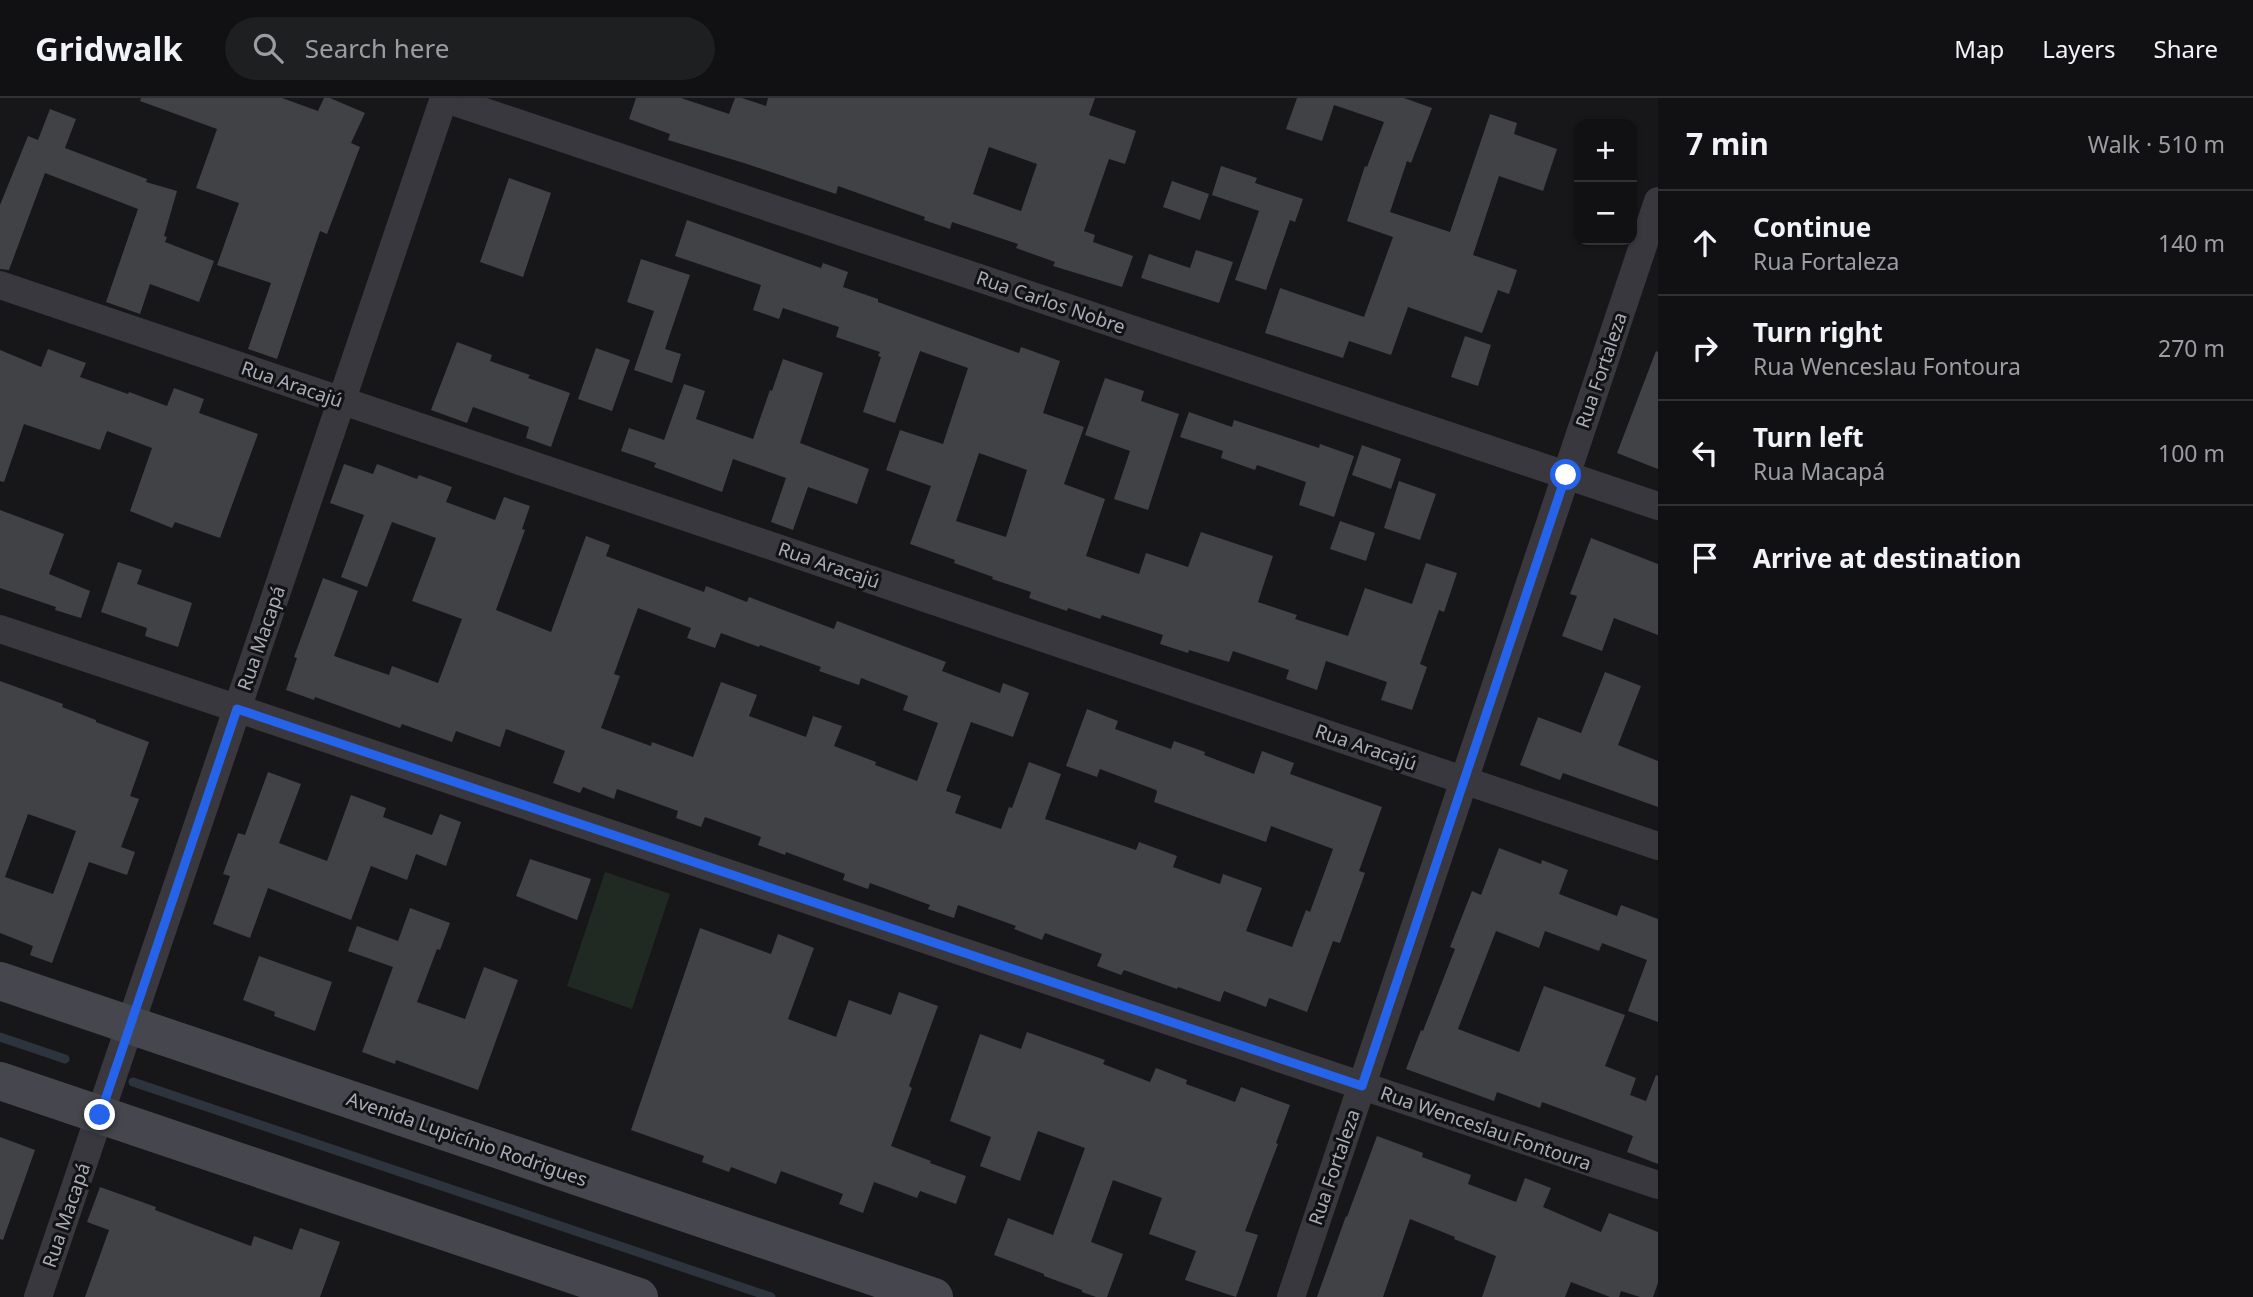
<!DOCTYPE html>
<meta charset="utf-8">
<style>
body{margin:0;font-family:"Noto Sans",sans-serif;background:#1e1f21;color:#f1f3f6}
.controls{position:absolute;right:21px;top:21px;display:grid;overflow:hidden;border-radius:14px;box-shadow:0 2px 5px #0004}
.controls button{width:63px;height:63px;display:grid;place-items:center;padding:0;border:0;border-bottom:2px solid #303133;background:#111113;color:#f1f3f6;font:35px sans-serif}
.stop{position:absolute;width:21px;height:21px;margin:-16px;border:5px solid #2563eb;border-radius:50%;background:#fff}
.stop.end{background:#2563eb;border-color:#fff;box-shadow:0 2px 7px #0008}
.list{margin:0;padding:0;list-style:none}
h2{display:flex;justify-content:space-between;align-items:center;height:91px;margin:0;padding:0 28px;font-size:30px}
h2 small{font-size:23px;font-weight:400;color:#9c9da0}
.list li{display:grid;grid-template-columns:46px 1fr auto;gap:21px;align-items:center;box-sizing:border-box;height:105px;padding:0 28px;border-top:2px solid #303133}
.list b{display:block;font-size:26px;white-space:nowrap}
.list p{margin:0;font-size:23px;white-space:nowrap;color:#9c9da0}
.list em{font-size:23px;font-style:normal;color:#9c9da0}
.icon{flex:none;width:38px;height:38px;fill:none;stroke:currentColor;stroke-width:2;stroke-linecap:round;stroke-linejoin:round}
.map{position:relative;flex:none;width:1658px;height:1199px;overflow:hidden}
header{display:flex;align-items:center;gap:42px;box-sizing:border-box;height:98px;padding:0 35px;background:#111113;border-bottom:2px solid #303133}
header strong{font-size:33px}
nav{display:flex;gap:38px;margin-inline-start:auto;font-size:24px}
.search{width:490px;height:63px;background:#1e1f21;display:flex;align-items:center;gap:18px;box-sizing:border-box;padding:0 24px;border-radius:38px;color:#9c9da0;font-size:26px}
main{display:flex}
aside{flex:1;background:#111113}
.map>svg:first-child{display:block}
.green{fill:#212923}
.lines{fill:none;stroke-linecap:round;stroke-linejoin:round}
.stream{stroke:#2d343d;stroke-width:9}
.building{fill:#414246;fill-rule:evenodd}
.street{stroke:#38383e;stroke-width:28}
.secondary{stroke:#46474e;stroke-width:38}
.route{stroke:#2563eb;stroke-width:9}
.labels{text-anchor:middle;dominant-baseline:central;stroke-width:6;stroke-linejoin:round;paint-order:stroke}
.street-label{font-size:19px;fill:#a9adb9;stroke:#121214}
</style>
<header>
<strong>Gridwalk</strong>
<div class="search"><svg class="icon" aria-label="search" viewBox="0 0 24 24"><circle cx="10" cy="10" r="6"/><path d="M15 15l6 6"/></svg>Search here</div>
<nav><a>Map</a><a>Layers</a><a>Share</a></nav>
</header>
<main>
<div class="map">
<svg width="1658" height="1199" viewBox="0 0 1658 1199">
<rect width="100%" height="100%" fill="#171719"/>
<polygon class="green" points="605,774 670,796 632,911 567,888"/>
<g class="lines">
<g class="stream">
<polyline points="0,939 65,961"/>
<polyline points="133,984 771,1199"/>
</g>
</g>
<g class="building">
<polygon points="141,0 282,0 318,13 324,0 330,0 365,15 351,45 360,49 327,136 320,133 277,261 248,251 271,185 217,167 239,105 196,90 217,31 140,3"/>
<path d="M636 0H681L729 16 735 0H742L766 8 768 0H1095L1089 17 1136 33 1125 66 1109 61 1084 133 1095 137 1093 144 1133 158 1122 189 1053 168 1055 164 1016 150 1018 146 952 124 950 131 924 122 925 119 838 88 836 96 744 65 668 42 670 36 629 21ZM989 49 1037 66 1021 113 973 96Z"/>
<polygon points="1297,0 1404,0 1432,10 1411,65 1407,63 1390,114 1450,134 1490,16 1517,25 1514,36 1557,51 1543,93 1499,78 1473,157 1517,172 1509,196 1498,192 1482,235 1408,209 1391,257 1349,243 1343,260 1265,235 1280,190 1364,219 1393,139 1347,123 1365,68 1367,69 1384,24 1334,7 1322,43 1286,31"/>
<polygon points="50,11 76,21 65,50 147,81 146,84 177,93 164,138 167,139 165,144 214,163 199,204 150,186 140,216 106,204 138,111 45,75 9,172 0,171 0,107 28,38 38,42"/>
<polygon points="1221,68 1257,80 1255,85 1303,101 1295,124 1290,122 1266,192 1235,182 1259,113 1212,97"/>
<polygon points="509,80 551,95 523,179 480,164"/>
<polygon points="1172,83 1209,96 1200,122 1163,109"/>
<path d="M687 122 821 170 823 165 848 174 843 189 878 201V204L1019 255 1021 249 1060 263 1043 315 1084 329 1064 386 1105 401 1086 458 1139 476 1146 455 1188 469 1201 434 1273 458 1258 504 1297 517 1295 521 1348 538 1365 490 1412 506 1426 465 1457 475 1444 514 1439 512 1420 566 1427 569 1412 612 1381 602 1387 584 1326 563 1317 592 1286 581 1289 572 1233 553 1229 564 1189 552 1188 555 1160 546 1163 537 1102 517 1100 521 1068 510 1067 513 1029 500 1031 494 992 481 993 479 954 465 955 462 910 446 931 388 886 372 900 332 943 346 968 270 920 253 895 325 863 314 881 259 878 258 880 254 836 239 839 229 783 210 779 221 753 212 761 187 675 158ZM979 355 1027 372 1006 439 956 423Z"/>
<polygon points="1196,152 1233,164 1219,205 1141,180 1149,156 1190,170"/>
<polygon points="641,161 690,177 665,251 681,256 672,285 634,272 654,213 627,204"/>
<polygon points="1465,238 1491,247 1478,288 1451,279"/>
<polygon points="457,244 492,257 490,263 530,277 528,280 570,295 551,349 526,340 529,329 473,309 467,325 431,312"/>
<polygon points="596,250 630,262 612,313 578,301"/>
<polygon points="48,251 86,265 80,279 128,296 129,294 167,308 174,290 204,301 199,315 258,336 220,440 175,424 172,430 130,413 152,350 107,333 100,352 24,326 4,384 0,383 0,252 41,269"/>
<polygon points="1656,253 1658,254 1658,371 1617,355"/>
<polygon points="783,261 823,275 800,345 869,371 857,406 808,389 793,432 771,424 786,380 733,361 722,394 654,369 656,365 621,353 629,330 664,342 684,286 705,293 696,321 753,341 770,292 772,293"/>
<polygon points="1105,280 1144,293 1141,303 1179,316 1148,412 1114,401 1130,353 1085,337"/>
<polygon points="1189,314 1232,329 1234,322 1319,350 1320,346 1354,358 1334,419 1299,407 1306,384 1257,367 1255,372 1221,360 1223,353 1180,339"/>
<polygon points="1362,347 1401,361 1391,391 1352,377"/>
<path d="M344 366 373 376 377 366 417 381 419 377 452 389 446 404 495 422 504 399 530 408 522 431 525 432 496 512 551 534 586 438 610 447 606 458 704 494 706 488 747 504 749 499 834 531 837 523 946 564 942 573 1000 595 1003 585 1029 595 1013 639 971 624 946 693 961 698 955 715 1001 731 1009 709 1012 710 1029 664 1061 676 1045 721 1136 752 1139 744 1177 758 1173 769 1220 786 1223 776 1262 790 1246 833 1292 849 1306 812 1310 814 1333 751 1271 728 1266 744 1154 704 1157 694 1156 692 1100 671 1097 679 1066 668 1087 611 1118 623 1115 631 1171 651 1174 643 1205 654 1204 657 1254 676 1262 653 1294 665 1290 676 1382 709 1359 773 1365 775 1340 845 1333 843 1307 914 1269 900 1266 909 1224 893 1220 904 1178 889 1177 891 1124 872 1121 877 1097 868 1102 856 1045 835 1042 842 1014 831 1016 828 958 807 954 820 928 811 930 807 870 785 868 791 843 782 845 776 786 754 785 757 758 747 761 739 705 719 701 729 676 720 678 713 617 691 614 701 583 689 580 695 553 685 565 653 506 631 500 649 456 633 452 644 402 626 400 630 315 599 314 602 286 592 297 560 294 559 323 480 358 493 334 558 389 577 392 568 438 585 462 521 412 503 436 440 392 424 367 489 341 479 364 417 330 405ZM638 510 691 530 687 540 715 550 721 535 759 549 760 547 821 569 819 573 859 587 861 580 908 598 903 612 938 625 917 683 875 667 876 664 834 648 842 628 813 618 806 639 749 618 757 597 721 584 693 659 652 644 651 648 601 630 620 578 614 576Z"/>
<polygon points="1399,383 1436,396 1420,442 1384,430"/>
<polygon points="0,412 64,436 49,476 90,493 81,520 55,512 56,509 0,490"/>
<polygon points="1340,423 1375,435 1366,463 1330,451"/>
<polygon points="1591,440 1658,466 1658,537 1614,520 1602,553 1562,538 1577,498 1570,496"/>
<polygon points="118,464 142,472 137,486 192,505 178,549 145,538 147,530 101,514"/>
<polygon points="1605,574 1641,588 1618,647 1658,663 1658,709 1563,675 1560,682 1520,667 1538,619 1581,635"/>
<path d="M0 583 63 606 62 609 96 622V624L149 644 130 698 139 701 121 749 135 754 127 777 89 764 52 865 30 857 33 848 0 835ZM28 716 76 733 53 796 5 779Z"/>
<polygon points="268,674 301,686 279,745 327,763 351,697 386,710 383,719 432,737 440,716 461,724 446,768 416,756 407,782 371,768 351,822 268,790 250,840 213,826 230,778 223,776 238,735 245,737"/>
<polygon points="1499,750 1541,766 1542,762 1568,772 1559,796 1617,818 1621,807 1658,821 1658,924 1628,913 1647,862 1602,845 1599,853 1545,833 1539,850 1496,833 1458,931 1519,954 1544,888 1625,917 1605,968 1636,980 1630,997 1646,1003 1656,977 1658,978 1658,1066 1627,1054 1633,1038 1580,1018 1542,1004 1540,1010 1497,994 1494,1003 1406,971 1421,932 1423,933 1455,851 1450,849 1472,793 1481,797"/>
<polygon points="530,761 591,781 577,822 516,798"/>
<polygon points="410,810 450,825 440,852 437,851 417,904 465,921 484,869 518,882 478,992 396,962 395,966 362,954 393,869 348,853 357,828 398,843"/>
<polygon points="700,830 771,856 778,836 814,850 788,921 836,939 849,902 891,917 899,894 938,908 909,988 912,990 891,1048 931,1063 930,1065 966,1078 956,1106 920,1093 917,1100 874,1084 863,1115 839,1106 843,1096 781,1073 776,1086 731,1069 729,1074 702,1064 704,1058 631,1032"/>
<polygon points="259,858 332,884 315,933 274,918 275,914 243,902"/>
<polygon points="1027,934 1105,962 1103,966 1150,984 1156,970 1187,982 1186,986 1235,1004 1241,989 1290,1007 1276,1045 1278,1046 1245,1133 1258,1137 1236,1199 1185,1182 1196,1153 1149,1136 1162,1100 1113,1082 1091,1144 1123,1156 1107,1199 1096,1199 1082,1194 1082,1192 1044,1178 1044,1176 994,1157 1008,1120 1053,1137 1085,1050 1038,1033 1020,1083 980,1068 991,1039 950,1023 980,936 1021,951"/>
<polygon points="1377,1038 1423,1055 1422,1059 1471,1077 1468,1086 1516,1104 1525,1080 1551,1090 1543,1109 1601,1134 1609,1115 1658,1134 1658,1185 1653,1199 1640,1199 1621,1193 1619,1199 1610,1199 1571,1184 1565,1199 1482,1199 1496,1158 1454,1141 1455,1139 1410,1121 1383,1199 1317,1199 1346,1118 1347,1119"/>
<polygon points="0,1039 35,1052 3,1142 0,1141"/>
<polygon points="100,1089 156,1109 155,1112 251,1148 254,1138 292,1152 300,1130 340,1144 320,1199 85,1199 109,1132 87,1124"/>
</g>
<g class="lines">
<g class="street">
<polyline points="443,0 1658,408"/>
<polyline points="0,187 1658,748"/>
<polyline points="0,531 1658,1087"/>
<polyline points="38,1199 444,0"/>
<polyline points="1291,1199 1658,103"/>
</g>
<g class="secondary">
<polyline points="0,883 934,1199"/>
<polyline points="0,983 639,1199"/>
</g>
</g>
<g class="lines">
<polyline class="route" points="100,1017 237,611 1362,988 1566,377"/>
</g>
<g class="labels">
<g class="street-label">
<text transform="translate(1051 204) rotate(19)">Rua Carlos Nobre</text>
<text transform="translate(1601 272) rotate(-71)">Rua Fortaleza</text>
<text transform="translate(292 286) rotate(19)">Rua Aracajú</text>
<text transform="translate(829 467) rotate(19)">Rua Aracajú</text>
<text transform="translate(261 540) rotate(-71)">Rua Macapá</text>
<text transform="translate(1366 649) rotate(19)">Rua Aracajú</text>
<text transform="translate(1486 1030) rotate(19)">Rua Wenceslau Fontoura</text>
<text transform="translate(467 1041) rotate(19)">Avenida Lupicínio Rodrigues</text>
<text transform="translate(1334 1069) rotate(-71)">Rua Fortaleza</text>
<text transform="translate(66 1117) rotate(-71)">Rua Macapá</text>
</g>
</g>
</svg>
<div class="controls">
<button>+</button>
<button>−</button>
</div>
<div class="stop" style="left:1566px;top:377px"></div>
<div class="stop end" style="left:100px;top:1017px"></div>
</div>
<aside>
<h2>7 min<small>Walk · 510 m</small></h2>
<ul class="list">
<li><svg class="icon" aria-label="ahead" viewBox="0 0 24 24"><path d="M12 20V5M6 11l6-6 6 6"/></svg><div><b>Continue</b><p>Rua Fortaleza</p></div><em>140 m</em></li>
<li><svg class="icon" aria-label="right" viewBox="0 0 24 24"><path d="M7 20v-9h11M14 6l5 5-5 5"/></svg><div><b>Turn right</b><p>Rua Wenceslau Fontoura</p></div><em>270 m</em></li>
<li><svg class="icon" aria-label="left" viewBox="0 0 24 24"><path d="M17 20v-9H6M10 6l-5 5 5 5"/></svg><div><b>Turn left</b><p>Rua Macapá</p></div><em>100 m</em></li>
<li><svg class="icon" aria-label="arrive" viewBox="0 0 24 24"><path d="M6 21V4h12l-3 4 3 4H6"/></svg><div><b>Arrive at destination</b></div></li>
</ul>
</aside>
</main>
